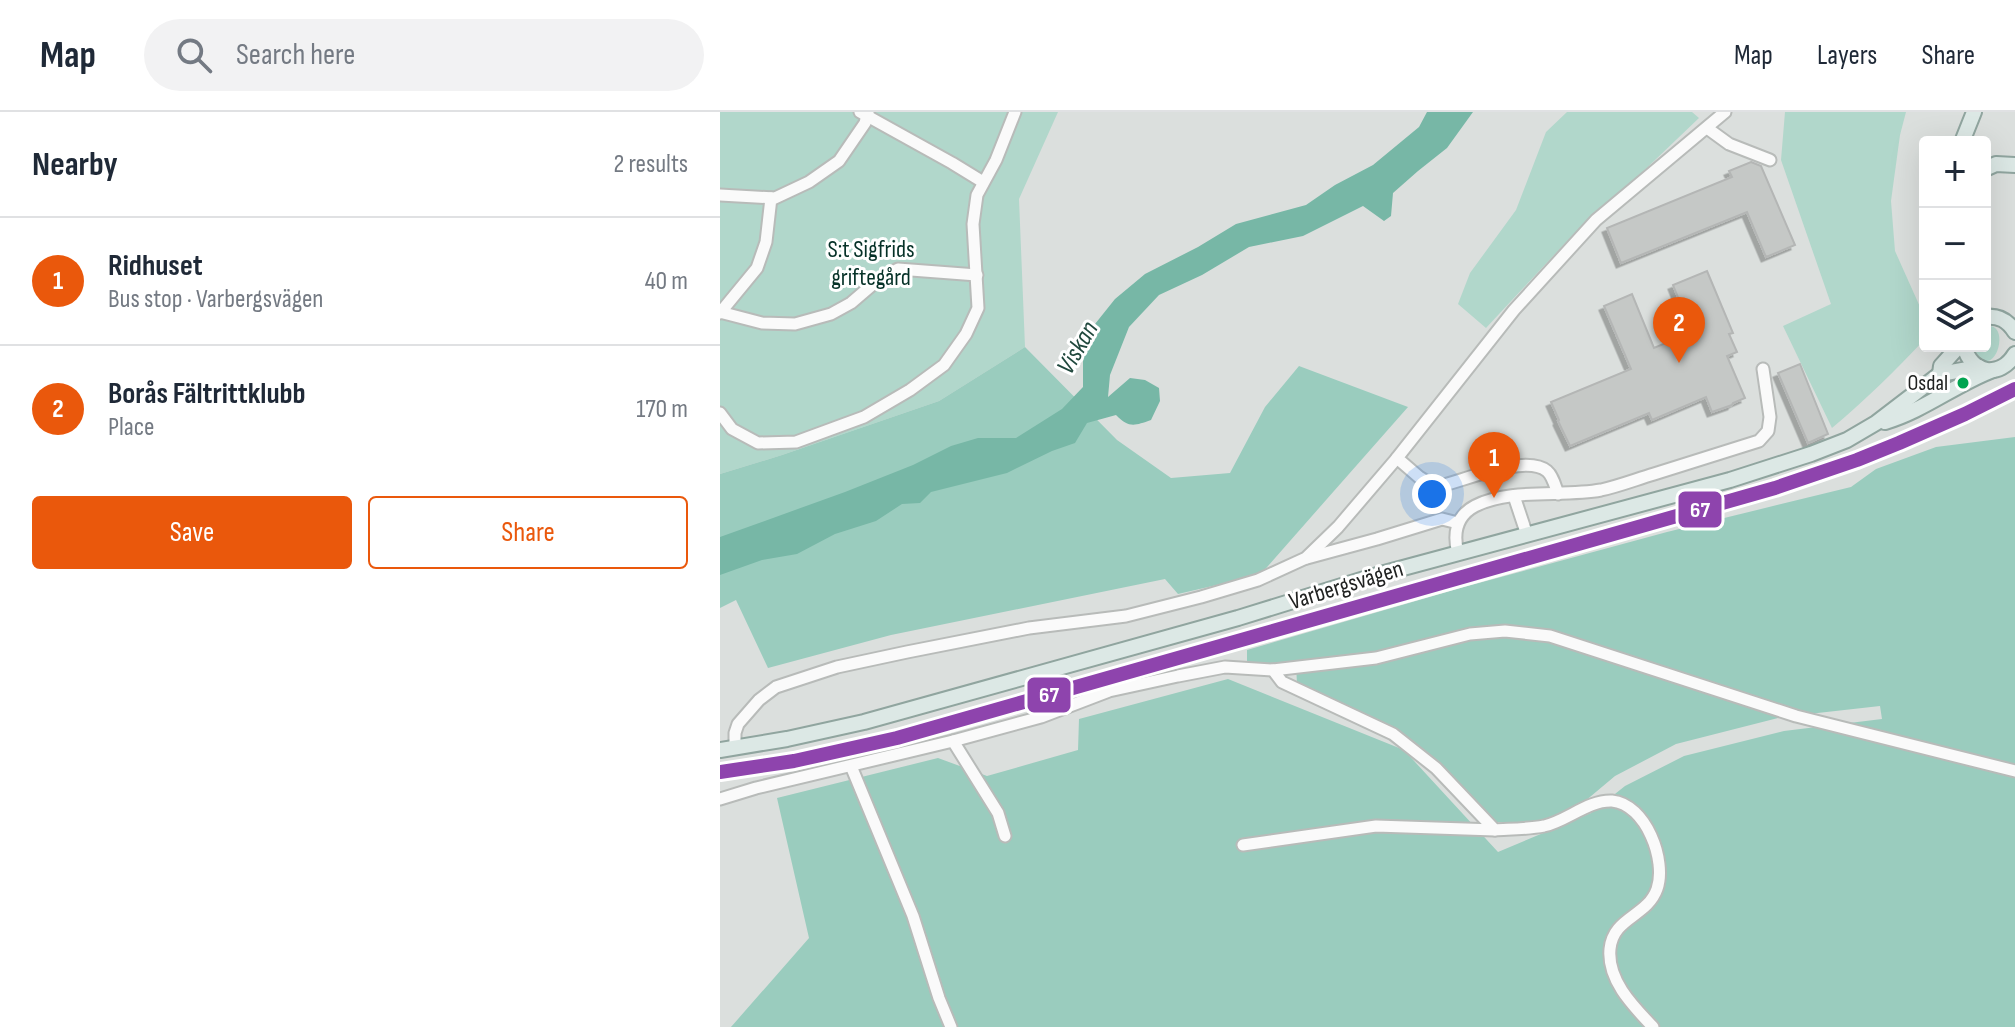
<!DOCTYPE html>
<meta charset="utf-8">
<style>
body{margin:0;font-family:"Sofia Sans Condensed",sans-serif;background:#f2f2f3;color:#1f2937}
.controls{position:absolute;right:24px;top:24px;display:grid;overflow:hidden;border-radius:8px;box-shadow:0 8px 32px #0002}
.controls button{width:72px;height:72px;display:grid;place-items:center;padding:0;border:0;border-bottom:2px solid #e0e1e3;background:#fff;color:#1f2937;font:40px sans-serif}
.you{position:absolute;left:712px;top:382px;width:28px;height:28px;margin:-20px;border:6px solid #fff;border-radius:50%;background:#1a73e8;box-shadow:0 0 0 12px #1a73e833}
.badge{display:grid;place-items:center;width:52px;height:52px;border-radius:50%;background:#ea580c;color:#fff;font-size:26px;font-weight:700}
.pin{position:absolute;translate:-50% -66px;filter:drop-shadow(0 2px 4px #0008)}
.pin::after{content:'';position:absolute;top:42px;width:28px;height:24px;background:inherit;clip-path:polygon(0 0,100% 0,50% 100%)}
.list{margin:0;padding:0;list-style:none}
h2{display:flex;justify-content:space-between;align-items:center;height:104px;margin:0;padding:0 32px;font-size:34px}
h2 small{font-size:26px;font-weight:400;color:#747a83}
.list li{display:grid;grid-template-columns:52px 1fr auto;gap:24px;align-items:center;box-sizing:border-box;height:128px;padding:0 32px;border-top:2px solid #e0e1e3}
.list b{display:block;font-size:30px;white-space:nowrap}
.list p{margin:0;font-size:26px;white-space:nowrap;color:#747a83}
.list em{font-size:26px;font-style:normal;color:#747a83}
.actions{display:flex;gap:16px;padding:24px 32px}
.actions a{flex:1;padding:18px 0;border:2px solid #ea580c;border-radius:8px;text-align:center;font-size:28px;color:#ea580c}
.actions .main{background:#ea580c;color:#fff}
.icon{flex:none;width:44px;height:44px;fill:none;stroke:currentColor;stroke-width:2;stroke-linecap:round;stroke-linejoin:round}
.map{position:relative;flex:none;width:1295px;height:915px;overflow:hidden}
header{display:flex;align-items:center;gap:48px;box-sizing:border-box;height:112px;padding:0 40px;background:#fff;border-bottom:2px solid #e0e1e3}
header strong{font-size:38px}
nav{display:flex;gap:44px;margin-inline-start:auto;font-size:28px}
.search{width:560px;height:72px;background:#f2f2f3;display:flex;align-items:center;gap:20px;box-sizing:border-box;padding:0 28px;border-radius:44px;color:#747a83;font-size:30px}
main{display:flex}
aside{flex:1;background:#fff}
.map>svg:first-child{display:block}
.green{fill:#b1d7cb}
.forest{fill:#9accbe}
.water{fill:#77b7a6}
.building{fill:#c5c8c6;stroke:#b4b6b5;stroke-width:2;filter:url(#shadow)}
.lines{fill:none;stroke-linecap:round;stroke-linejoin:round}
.minor-casing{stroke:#b8bbb9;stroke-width:15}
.major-casing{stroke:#90a59f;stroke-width:18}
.minor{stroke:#fafafa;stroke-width:11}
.major{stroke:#dce8e5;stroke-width:14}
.rail-1-casing{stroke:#fff;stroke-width:20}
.rail-1{stroke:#8e44ad;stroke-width:14}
.bus-dot{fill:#00a651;stroke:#fff;stroke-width:3}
.labels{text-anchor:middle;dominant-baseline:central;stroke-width:6;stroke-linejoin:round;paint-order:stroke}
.bus-label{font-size:22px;fill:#202221;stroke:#fff;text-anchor:end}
.park-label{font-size:24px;fill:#053127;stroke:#fff}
.street-label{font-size:24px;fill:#202221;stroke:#fff}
.water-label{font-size:26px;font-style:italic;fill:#20483d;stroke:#fff}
.line-badge{stroke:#fff;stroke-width:3}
.badge-label{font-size:22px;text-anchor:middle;font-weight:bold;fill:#fff}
</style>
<header>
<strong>Map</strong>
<div class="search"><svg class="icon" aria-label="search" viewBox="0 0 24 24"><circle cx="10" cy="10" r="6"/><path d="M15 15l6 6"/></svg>Search here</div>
<nav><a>Map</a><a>Layers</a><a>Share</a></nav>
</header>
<main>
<aside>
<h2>Nearby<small>2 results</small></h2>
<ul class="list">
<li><span class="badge">1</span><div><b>Ridhuset</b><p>Bus stop · Varbergsvägen</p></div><em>40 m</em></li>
<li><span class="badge">2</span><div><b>Borås Fältrittklubb</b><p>Place</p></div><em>170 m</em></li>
</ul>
<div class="actions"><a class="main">Save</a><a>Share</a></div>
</aside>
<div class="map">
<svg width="1295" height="915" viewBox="0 0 1295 915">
<defs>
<filter id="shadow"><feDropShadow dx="-4.5" dy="4.5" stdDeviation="0" flood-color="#0004"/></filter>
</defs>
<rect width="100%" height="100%" fill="#dbdfdd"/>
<g class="green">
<polygon points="0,0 338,0 299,87 305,235 219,289 62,343 0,362"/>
<polygon points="847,0 972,0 979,6 911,71 849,127 766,216 738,192 750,161 796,98 826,20"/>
<path d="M1065 0H1186L1180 23 1171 89 1175 139 1205 206V227C1176 258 1145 288 1112 316L1063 214 1111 192 1061 48Z"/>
<path d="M1265 214C1295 208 1272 279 1253 234H1265Z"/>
</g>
<g class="forest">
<polygon points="305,235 397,328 451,366 510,361 545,295 579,254 688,295 540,463 458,482 445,467 171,523 48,556 16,488 0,496 0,362 62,343 219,289"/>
<polygon points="1295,325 1295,915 11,915 89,826 57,686 218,646 267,664 358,638 359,607 508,567 684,638 778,740 871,701 905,674 964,644 1064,619 1162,607 1160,594 1062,605 956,632 895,664 858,695 822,710 774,710 719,651 678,617 577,573 576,550 527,553 527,538 744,475 947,420 1131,375 1156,357 1216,335"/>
</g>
<path class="water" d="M707 0H753L727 36 698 59 673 81 671 104 664 109 643 94 583 124 529 135 482 163 439 183 409 215 390 263 388 285 410 266 425 268 439 276 440 289 431 308C414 314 409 316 396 303L367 311 355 331 332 339 287 361 211 380 200 391 182 392 156 409 115 422 77 442 42 448 0 463V425L125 380 193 353 231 334 258 326H296L342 297 363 275V246L375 212 395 187 425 162 478 135 516 112 586 93 615 73 653 53 699 15Z"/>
<g class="building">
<polygon points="1031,50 1041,54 1075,133 1046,145 1027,100 901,151 887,116 1012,65 1009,59"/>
<polygon points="987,159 1013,221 1009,222 1017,240 1007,244 1025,286 1013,291 1012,293 992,300 986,285 932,308 929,301 850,334 838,309 839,308 831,290 911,257 884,194 912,182 934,236 972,220 953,173"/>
<polygon points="1080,252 1108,322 1088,331 1058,261"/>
</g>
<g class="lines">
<defs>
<g id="minor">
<polyline points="140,0 232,51 263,70"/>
<polyline points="987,16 1009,32 1050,48"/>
<polyline points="0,83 55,86 89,70 119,49 145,11 148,0"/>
<polyline points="0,200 42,211 75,212 111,202 131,191 159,167 178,157 257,163"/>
<polyline points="0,201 37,156 46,130 51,86"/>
<polyline points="0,301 12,317 38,331 76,330 144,305 190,278 224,253 246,222 258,196 253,112 257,83 276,48 295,0"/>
<path d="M838 382C835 374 833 364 827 359 806 341 741 370 716 375L699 365 677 346 794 198 876 108 1005 0"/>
<polyline points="794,384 807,423"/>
<path d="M738 441C733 422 736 404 755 394 789 376 843 385 881 378 899 374 917 367 934 362 969 351 1004 340 1039 329L1048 319 1050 305 1043 257"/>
<polyline points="587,446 657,427 722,407 738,411"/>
<path d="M553 558 562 570 673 622 716 656 775 718C791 717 808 717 824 714 847 709 868 688 892 689 926 692 947 749 937 777 927 805 893 805 890 837 887 868 913 894 933 915"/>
<polyline points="233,629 278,701 285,724"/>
<polyline points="15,636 15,621 18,612 39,588 56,575 117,555 187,540 309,516 406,504 481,485 538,468 586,446 618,415 677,346"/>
<polyline points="131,654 193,804 219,886 231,915"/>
<polyline points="0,687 36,676 233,629 321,605 389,579 458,564 505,555 553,558 656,546 750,522 785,519 830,524 1076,604 1295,659"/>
<polyline points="523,733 656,714 775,718"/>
</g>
<g id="major">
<polyline points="1242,30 1254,0"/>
<polyline points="1265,57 1276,52 1295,53"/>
<path d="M1265 205C1279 203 1288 209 1295 220"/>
<path d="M1244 234C1251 262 1280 267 1295 242"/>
<polyline points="1220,262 1221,254 1239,234"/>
<path d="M1165 310C1203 299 1236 272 1273 258"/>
<polyline points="0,638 67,627 144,610 518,506 657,463 1010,368 1091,342 1127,328 1156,311 1220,262 1259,255"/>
</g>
</defs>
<use href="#minor" class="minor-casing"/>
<use href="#major" class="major-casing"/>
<use href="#minor" class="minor"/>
<use href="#major" class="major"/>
<defs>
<polyline id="rail-1" points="0,660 74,649 177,626 1055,376 1137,348 1179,331 1245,302 1295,277"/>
</defs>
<use href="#rail-1" class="rail-1-casing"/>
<use href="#rail-1" class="rail-1"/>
</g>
<circle class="bus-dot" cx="1243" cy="271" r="7"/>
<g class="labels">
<g class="bus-label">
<text x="1228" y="271">Osdal</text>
</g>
<g class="park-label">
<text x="151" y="137">S:t Sigfrids<tspan x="151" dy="28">griftegård</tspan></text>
</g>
<g class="street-label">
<text transform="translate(626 473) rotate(-17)">Varbergsvägen</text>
</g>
<g class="water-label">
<text transform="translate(358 236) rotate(-60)">Viskan</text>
</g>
</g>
<g class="line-badge">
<rect x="957" y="378" width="46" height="39" rx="8" fill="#8e44ad"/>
<rect x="306" y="564" width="46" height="38" rx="8" fill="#8e44ad"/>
</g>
<g class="badge-label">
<text x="980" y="405">67</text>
<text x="329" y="590">67</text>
</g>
</svg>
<div class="controls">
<button>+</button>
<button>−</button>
<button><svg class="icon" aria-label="layers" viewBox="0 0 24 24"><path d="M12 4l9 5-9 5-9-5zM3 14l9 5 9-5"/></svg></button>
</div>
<div class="you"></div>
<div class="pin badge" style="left:774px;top:386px">1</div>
<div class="pin badge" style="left:959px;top:251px">2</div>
</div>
</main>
